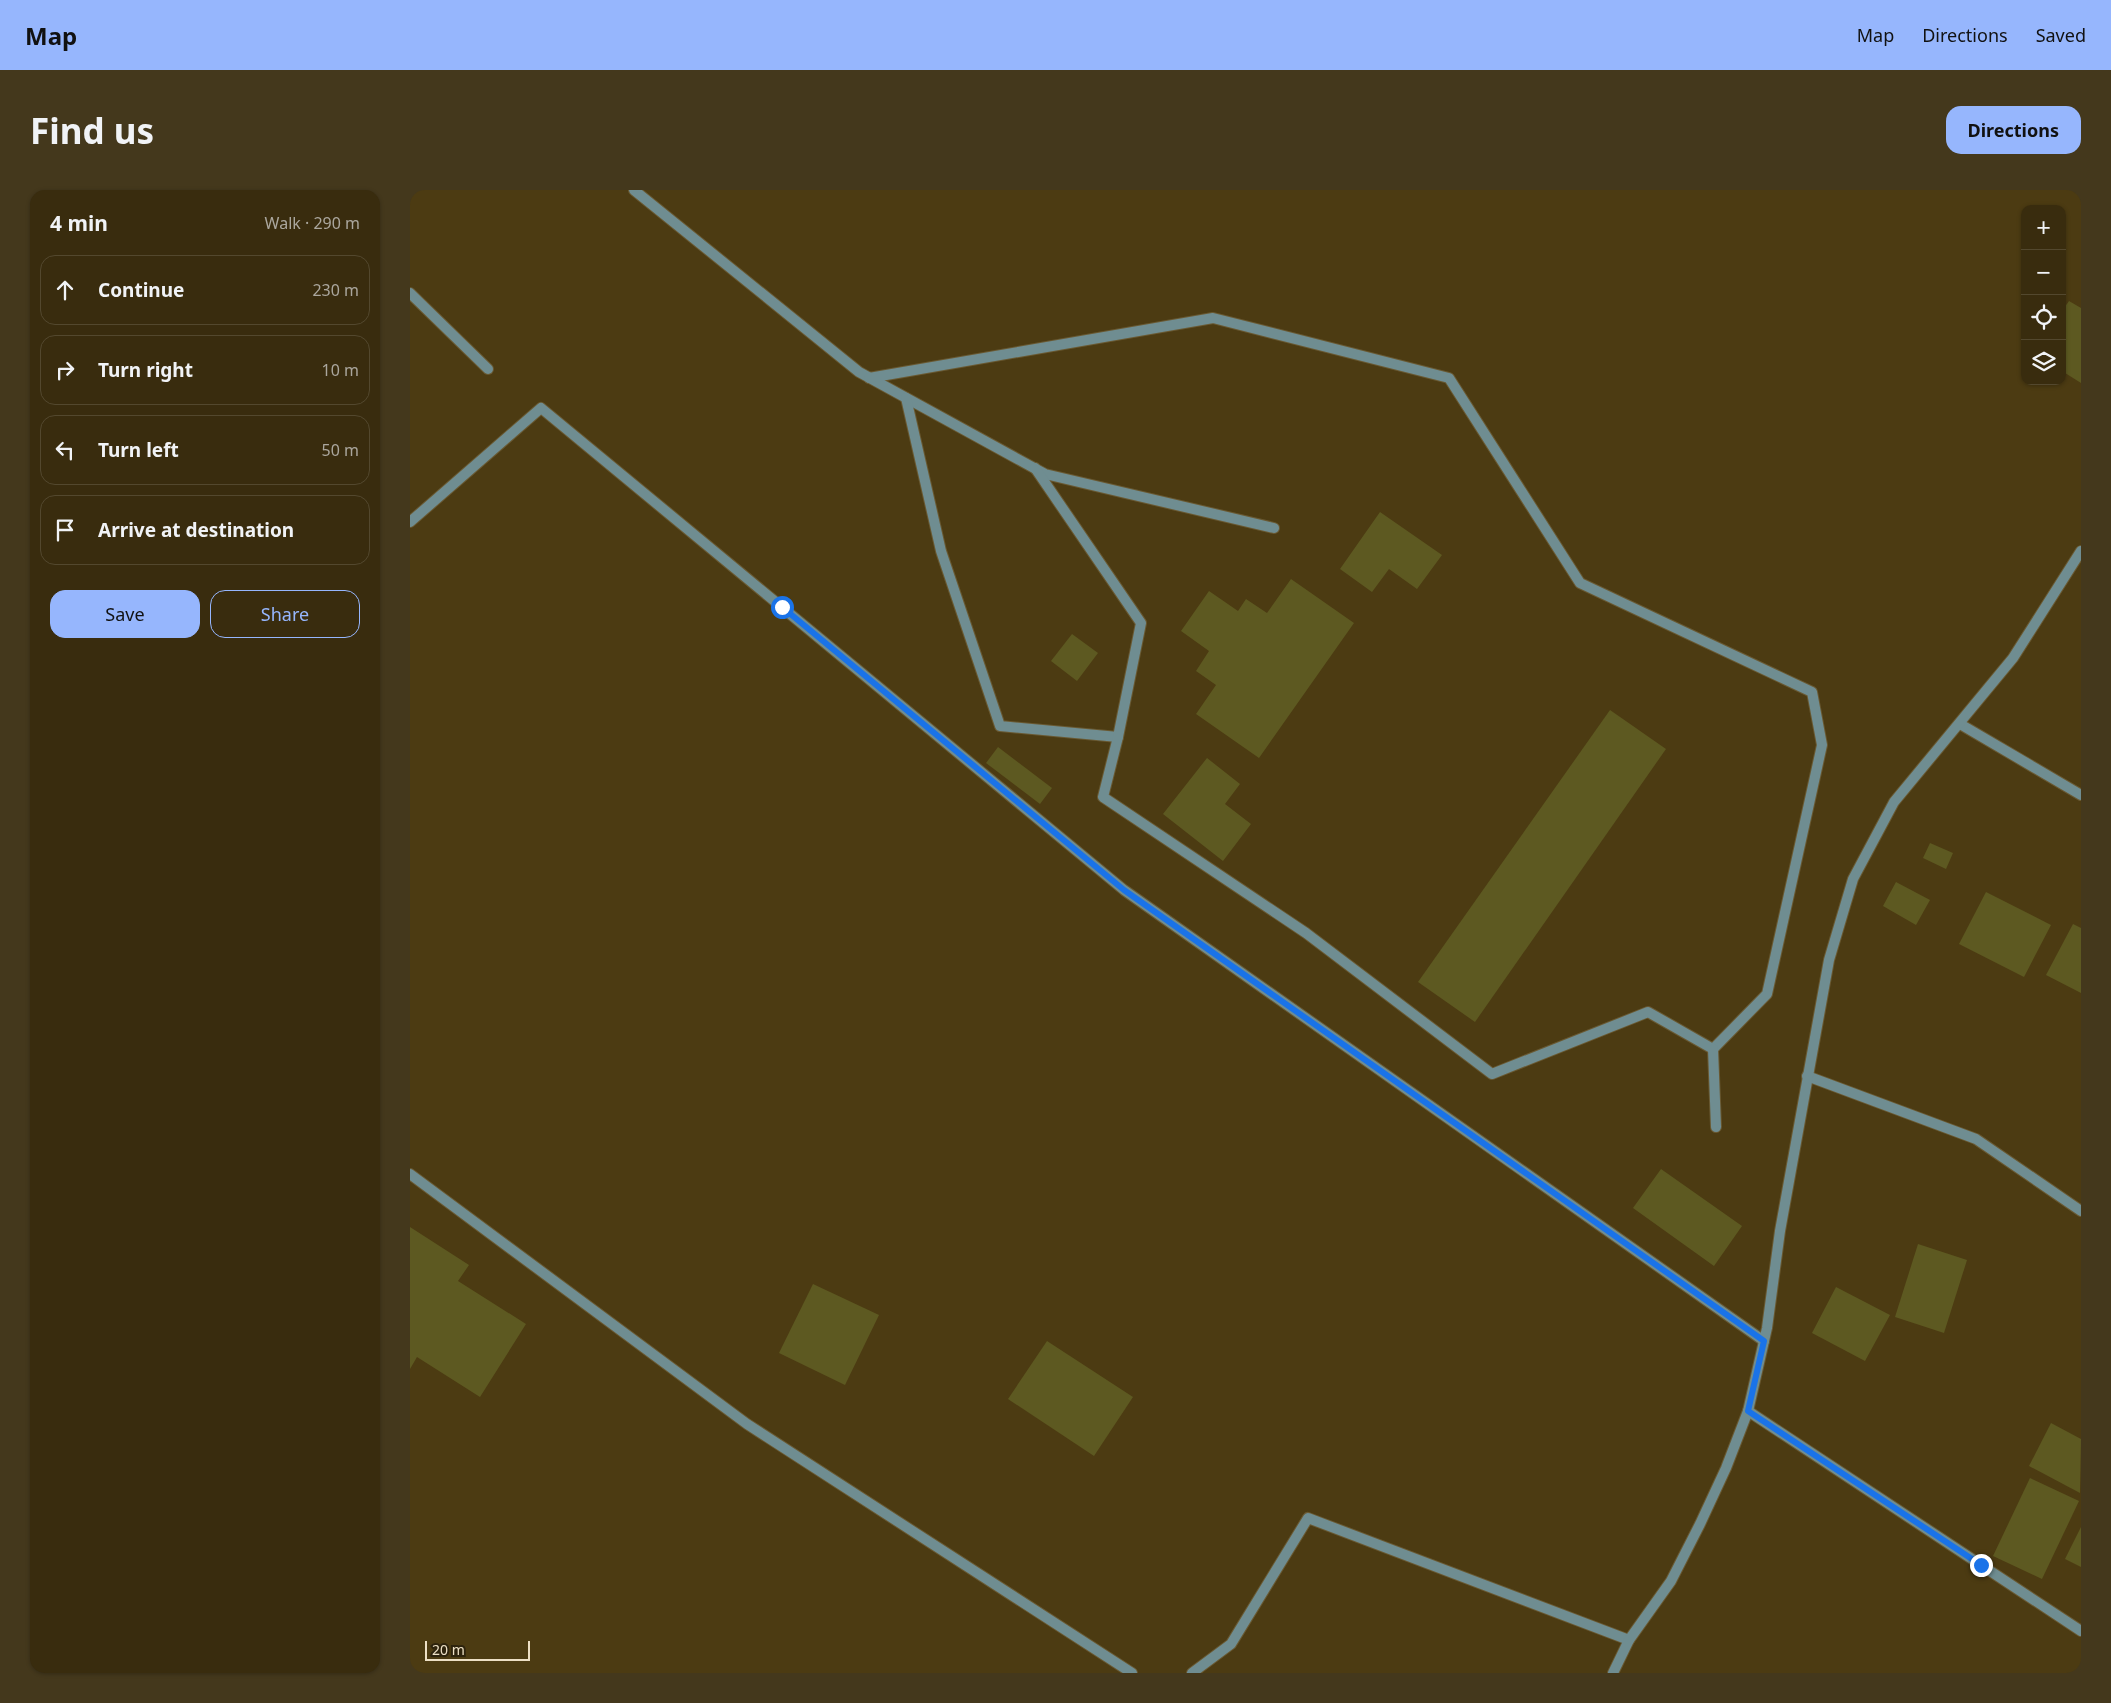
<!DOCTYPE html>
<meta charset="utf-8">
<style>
body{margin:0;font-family:"Noto Sans",sans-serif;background:#44381c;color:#f1f3f6}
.controls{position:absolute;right:15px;top:15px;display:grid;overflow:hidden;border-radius:10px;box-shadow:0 1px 4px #0004}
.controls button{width:45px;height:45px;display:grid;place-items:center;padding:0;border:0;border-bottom:1px solid #53482e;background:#392c0e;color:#f1f3f6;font:25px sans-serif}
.scale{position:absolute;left:15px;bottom:12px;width:105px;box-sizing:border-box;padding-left:5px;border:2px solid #ede0c5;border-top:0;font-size:14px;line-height:18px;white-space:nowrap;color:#ede0c5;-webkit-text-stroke:4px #2d230d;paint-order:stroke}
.stop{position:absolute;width:15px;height:15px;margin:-11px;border:4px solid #1a73e8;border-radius:50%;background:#fff}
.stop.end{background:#1a73e8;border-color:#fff;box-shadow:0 1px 5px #0008}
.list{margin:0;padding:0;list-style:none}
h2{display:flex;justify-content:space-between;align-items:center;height:65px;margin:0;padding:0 20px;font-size:21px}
h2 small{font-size:16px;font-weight:400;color:#aba79e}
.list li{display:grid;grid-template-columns:32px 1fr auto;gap:15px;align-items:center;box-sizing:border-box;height:70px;margin:0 10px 10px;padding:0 10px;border:1px solid #53482e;border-radius:15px}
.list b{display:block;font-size:19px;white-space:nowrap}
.list em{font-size:16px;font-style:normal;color:#aba79e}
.actions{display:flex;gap:10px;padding:15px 20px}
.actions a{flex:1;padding:11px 0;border:1px solid #96b6fd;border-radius:15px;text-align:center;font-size:18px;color:#96b6fd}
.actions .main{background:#96b6fd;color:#111}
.icon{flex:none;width:28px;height:28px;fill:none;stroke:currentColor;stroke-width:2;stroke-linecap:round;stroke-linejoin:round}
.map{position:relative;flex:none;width:1671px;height:1483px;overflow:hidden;border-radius:15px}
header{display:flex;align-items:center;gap:30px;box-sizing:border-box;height:70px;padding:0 25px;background:#96b6fd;color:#111}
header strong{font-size:24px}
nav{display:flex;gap:28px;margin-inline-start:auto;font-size:18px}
.intro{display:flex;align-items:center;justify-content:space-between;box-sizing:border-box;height:120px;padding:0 30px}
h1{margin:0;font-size:35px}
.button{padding:12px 22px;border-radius:15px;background:#96b6fd;color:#111;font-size:18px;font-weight:700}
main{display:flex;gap:30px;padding:0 30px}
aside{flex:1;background:#392c0e;border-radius:15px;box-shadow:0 1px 4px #0004}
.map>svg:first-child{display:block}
.building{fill:#5d5921}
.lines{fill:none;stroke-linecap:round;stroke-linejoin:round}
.street-casing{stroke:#695932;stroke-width:12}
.street{stroke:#6f8d91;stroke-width:10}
.route{stroke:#1a73e8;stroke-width:6}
</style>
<header>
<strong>Map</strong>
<nav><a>Map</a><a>Directions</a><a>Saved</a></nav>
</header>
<div class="intro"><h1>Find us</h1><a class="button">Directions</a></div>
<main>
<aside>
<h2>4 min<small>Walk · 290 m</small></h2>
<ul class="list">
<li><svg class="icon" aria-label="ahead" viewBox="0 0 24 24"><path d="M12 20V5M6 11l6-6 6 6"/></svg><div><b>Continue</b></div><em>230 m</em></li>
<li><svg class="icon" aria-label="right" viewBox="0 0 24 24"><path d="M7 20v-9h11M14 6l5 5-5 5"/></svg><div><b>Turn right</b></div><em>10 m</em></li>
<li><svg class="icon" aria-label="left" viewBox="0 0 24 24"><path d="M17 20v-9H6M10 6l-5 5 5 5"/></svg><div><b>Turn left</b></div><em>50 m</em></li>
<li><svg class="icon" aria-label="arrive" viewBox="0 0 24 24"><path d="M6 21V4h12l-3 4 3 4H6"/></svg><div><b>Arrive at destination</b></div></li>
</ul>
<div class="actions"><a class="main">Save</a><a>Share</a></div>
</aside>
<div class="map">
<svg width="1671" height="1483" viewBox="0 0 1671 1483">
<rect width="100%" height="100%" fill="#4c3b12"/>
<g class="building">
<polygon points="1659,111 1671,118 1671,193 1652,181 1652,121"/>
<polygon points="970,322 1032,365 1007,399 979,379 962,402 930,379"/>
<polygon points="881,389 944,433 849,568 786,524 806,495 786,481 799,461 771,441 799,401 828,421 836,409 857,423"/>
<polygon points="662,444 688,463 667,491 641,471"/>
<polygon points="1200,520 1256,559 1065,832 1008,792"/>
<polygon points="588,557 642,598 630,614 576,573"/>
<polygon points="797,568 830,594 815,614 841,634 813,671 753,624"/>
<polygon points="1520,653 1543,663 1536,679 1513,668"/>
<polygon points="1486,692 1520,710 1506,735 1473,716"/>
<polygon points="1576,702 1641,735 1614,787 1549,754"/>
<polygon points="1663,734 1671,738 1671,803 1636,785"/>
<polygon points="1251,979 1332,1036 1304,1076 1223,1018"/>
<polygon points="0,1037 59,1075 48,1091 116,1134 70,1207 7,1167 0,1179"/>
<polygon points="1508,1054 1557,1070 1534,1143 1485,1127"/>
<polygon points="403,1094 469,1125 435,1195 369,1163"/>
<polygon points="1426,1097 1480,1125 1455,1171 1402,1143"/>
<polygon points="637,1151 723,1207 684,1266 598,1209"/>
<polygon points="1641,1233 1671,1249 1670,1303 1619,1276"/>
<polygon points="1620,1288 1669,1311 1632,1389 1583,1366"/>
<polygon points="1671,1337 1671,1377 1655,1369"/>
</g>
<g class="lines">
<defs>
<g id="street">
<polyline points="224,0 449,182 635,284 864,338"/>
<polyline points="0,103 78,179"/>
<polyline points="459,188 803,128 1039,188 1170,393 1402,502 1412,555 1357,804 1303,859"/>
<polyline points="496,208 531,361 590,536 708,547"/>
<polyline points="625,278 731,433 708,547 693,607 896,743 1082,884 1238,822 1303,859 1306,937"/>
<polyline points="0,332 131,218 714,700 1354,1151"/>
<polyline points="1550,534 1671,605"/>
<polyline points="1397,886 1566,949 1671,1021"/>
<polyline points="0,984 337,1234 722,1483"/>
<polyline points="1338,1221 1671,1441"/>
<polyline points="782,1483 821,1454 898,1328 1219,1450"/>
<polyline points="1203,1483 1219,1450 1261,1391 1290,1334 1316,1278 1338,1221 1357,1138 1370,1041 1419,770 1443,689 1484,612 1603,468 1671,361"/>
</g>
</defs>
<use href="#street" class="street-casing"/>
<use href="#street" class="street"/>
</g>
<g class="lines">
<polyline class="route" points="372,417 714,700 1354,1151 1338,1221 1571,1375"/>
</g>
</svg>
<div class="controls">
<button>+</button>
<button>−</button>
<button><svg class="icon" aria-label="locate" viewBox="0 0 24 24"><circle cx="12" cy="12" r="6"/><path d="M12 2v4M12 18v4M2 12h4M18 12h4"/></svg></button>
<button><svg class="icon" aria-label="layers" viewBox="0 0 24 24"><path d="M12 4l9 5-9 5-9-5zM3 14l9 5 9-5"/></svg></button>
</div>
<div class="scale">20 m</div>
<div class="stop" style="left:372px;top:417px"></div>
<div class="stop end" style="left:1571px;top:1375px"></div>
</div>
</main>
